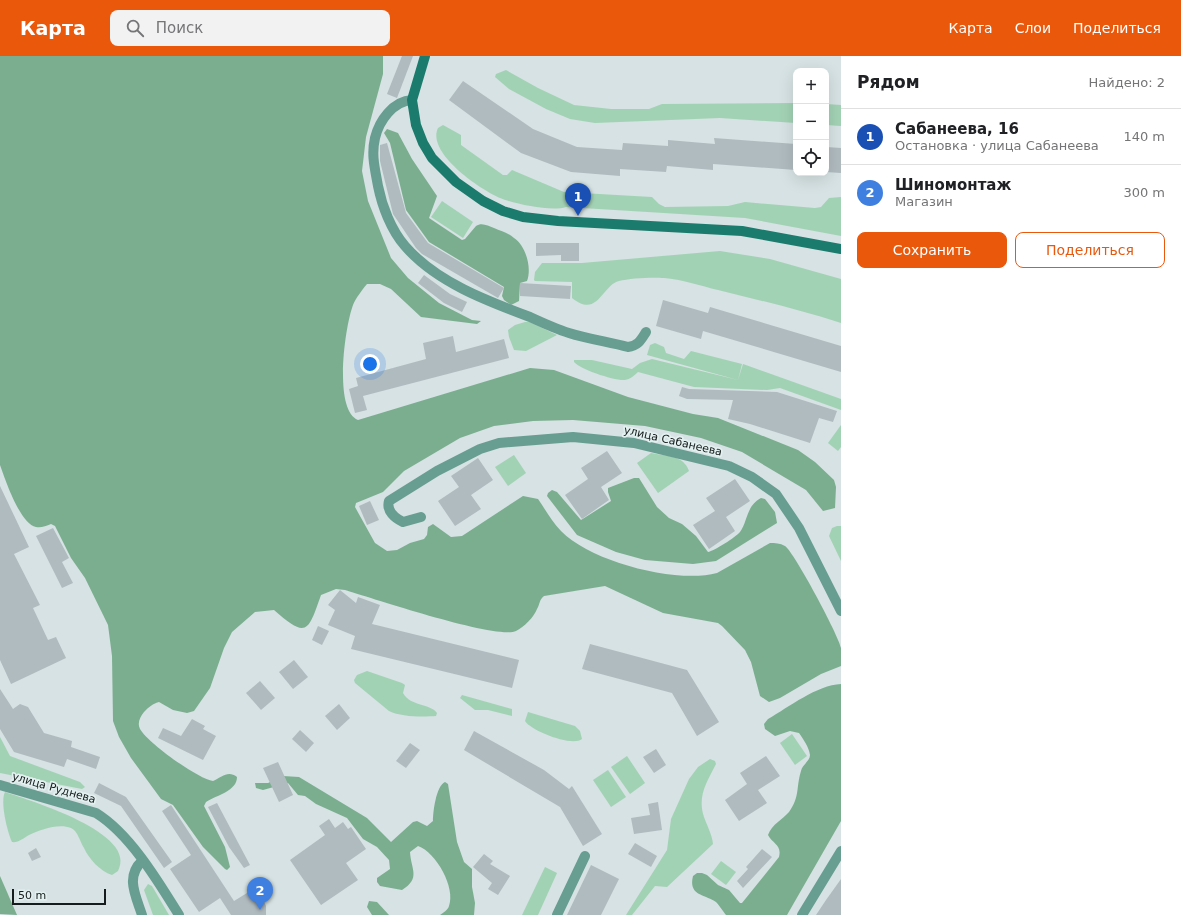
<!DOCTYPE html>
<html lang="ru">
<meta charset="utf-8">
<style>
body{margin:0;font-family:"DejaVu Sans",sans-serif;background:#f2f2f2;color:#202124}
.controls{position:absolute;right:12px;top:12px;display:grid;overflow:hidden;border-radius:8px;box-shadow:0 4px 16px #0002}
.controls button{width:36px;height:36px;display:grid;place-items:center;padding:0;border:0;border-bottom:1px solid #e0e0e0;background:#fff;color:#202124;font:20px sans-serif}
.scale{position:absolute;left:12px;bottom:10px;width:94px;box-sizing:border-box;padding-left:4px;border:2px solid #161b1b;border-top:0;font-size:11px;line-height:14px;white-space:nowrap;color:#161b1b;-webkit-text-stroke:3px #e3f0f0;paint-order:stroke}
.you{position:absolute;left:370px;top:308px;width:14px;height:14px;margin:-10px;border:3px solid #fff;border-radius:50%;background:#1a73e8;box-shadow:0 0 0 6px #1a73e833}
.badge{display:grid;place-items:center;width:26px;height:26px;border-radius:50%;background:#ea580c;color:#fff;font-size:13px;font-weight:700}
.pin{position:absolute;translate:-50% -33px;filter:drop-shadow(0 1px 2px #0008)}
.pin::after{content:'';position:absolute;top:21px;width:14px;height:12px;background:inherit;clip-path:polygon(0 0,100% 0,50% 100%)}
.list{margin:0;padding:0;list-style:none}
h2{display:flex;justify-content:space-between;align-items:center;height:52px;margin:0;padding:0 16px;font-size:17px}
h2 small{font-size:13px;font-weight:400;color:#757577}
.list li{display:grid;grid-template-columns:26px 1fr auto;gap:12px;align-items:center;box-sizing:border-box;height:56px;padding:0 16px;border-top:1px solid #e0e0e0}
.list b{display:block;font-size:15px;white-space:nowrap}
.list p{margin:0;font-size:13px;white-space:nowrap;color:#757577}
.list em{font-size:13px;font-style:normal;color:#757577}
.actions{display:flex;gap:8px;padding:12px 16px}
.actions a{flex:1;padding:9px 0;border:1px solid #ea580c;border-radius:8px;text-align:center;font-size:14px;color:#ea580c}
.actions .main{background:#ea580c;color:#fff}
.icon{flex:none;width:22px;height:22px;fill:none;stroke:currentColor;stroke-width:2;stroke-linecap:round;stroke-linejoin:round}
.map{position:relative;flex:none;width:841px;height:859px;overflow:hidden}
header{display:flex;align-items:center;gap:24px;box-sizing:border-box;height:56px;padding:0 20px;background:#ea580c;color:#fff}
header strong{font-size:19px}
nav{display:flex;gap:22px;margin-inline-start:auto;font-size:14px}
.search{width:280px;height:36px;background:#f2f2f2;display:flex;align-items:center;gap:10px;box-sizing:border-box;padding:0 14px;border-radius:8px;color:#757577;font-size:15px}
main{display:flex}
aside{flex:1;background:#fff}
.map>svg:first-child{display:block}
.green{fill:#a2d2b4}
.forest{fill:#7bae8f}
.building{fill:#b0bbc0}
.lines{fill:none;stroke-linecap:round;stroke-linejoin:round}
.street{stroke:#689d91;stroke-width:10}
.secondary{stroke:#1b7b6c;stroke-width:10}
.labels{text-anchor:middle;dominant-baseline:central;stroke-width:3.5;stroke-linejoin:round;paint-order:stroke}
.street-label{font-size:11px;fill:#161b1b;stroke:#e3f0f0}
</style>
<header>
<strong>Карта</strong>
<div class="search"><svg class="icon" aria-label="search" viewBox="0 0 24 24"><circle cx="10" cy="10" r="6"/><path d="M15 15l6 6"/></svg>Поиск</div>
<nav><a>Карта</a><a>Слои</a><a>Поделиться</a></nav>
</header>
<main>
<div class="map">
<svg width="841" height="859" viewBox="0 0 841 859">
<rect width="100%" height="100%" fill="#d6e2e3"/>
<g class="green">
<polygon points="506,14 538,32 574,49 611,53 649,53 662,48 796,47 796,67 720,62 595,67 570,63 546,53 509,33 495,21 496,18"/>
<polygon points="826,48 841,49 841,70 826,69"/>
<path d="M443 69 461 79V89L503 119H507L512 114 564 136 652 141 659 148 665 151 728 150 745 146 815 152 821 151 829 142 841 141V180L745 162 566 151C552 156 514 148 500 142 481 134 426 97 438 72Z"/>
<polygon points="442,145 473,166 463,182 431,161"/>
<path d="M720 195 770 203 841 223V267C800 254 759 244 718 234 701 230 681 223 664 222 653 221 630 222 619 225 602 229 598 263 572 242V226L535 225 534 224 535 216 542 207H582Z"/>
<polygon points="525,266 530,266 557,279 526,295 514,294 509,281 508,274 515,269"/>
<path d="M655 287 664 291 666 297 684 303 691 295 742 308 738 324 743 308 841 343V354L780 332 767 334 694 331 638 316C634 320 630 323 625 324 614 325 580 313 574 306V304H592L632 313 640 307 652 303 738 324 647 299 650 289Z"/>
<polygon points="841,369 841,391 838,395 828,387"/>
<path d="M651 397C665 400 684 399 689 415L658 437 637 407Z"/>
<polygon points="514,399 526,417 508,430 495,411"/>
<polygon points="837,470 841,470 841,505 829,480 832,472"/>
<path d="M367 615 402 627 405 629 403 637C411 651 430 647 437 657L436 660C422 661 401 661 389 655L355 627 354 624 357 619Z"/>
<polygon points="462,639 512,653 512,660 488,654 475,654 460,642"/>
<path d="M528 656 575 670 580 675 582 683C572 691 531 675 525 665Z"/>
<polygon points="792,678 807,700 795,709 780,687"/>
<polygon points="0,681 10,700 80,726 85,731 82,733 0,717"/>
<polygon points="627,700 645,727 630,738 611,711"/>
<path d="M710 703 715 705 716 708C707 726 697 740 704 761 707 770 712 778 713 788L667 831 655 830 632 859H626L667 794 671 763 689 723 698 711Z"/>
<polygon points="608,714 626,741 611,751 593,724"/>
<path d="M5 736C31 745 139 777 118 815L112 819C100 815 89 803 84 792 80 786 78 775 71 772 58 767 40 774 29 779 24 782 18 787 12 786 7 775 0 745 5 736Z"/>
<polygon points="721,805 736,816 726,829 711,818"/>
<polygon points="545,811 557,817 538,859 522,859"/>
<polygon points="148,828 152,830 169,859 153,859 144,834"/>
</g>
<g class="forest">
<path d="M0 0H383V18L366 81 362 115 368 145 391 202 408 222 439 247 472 264 481 265 477 268 421 261 391 233 380 228H367C362 234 356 242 353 249 345 270 333 354 358 364L530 312 554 314 628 341 693 358 718 362 798 394 815 406 834 424 836 431 835 452 823 455 806 434 742 396 701 382 645 370 573 364 533 365 494 370 460 382 404 415 383 436 356 447 355 451 375 487 387 495 397 494 410 487 424 483 427 479 428 471 433 468 451 481 462 480 523 440 538 443C545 453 552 466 561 475 591 506 677 528 717 517L770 487C775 487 780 487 785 490 794 496 839 580 841 592 841 598 841 605 841 610L821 618 780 642 769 646 760 640 751 606 745 594 722 570 718 567 663 557 605 530 544 540C539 544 540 548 537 553 534 561 524 571 516 575 497 584 372 542 345 534L336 533 321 539C308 576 307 583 274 554L255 556 232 576 224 592 210 632 194 655 187 657 173 654 159 646C152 648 149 651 144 656 140 661 137 667 140 673 148 687 198 723 213 725 222 721 228 714 237 721 237 735 217 739 206 746L204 750 225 791 230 811 227 814 225 813 203 791 173 749 161 743 131 702 119 681 113 665 112 600 108 569 85 522 71 502 55 470 51 468C46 470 41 472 36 471 20 468 5 423 0 409Z"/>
<path d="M387 73 398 77 412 103 437 140 429 162 462 184 465 183 476 170C482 166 488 170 494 172 501 175 509 177 514 182 526 190 532 212 527 225L520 227 519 245 511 249 504 244 502 240 504 231 429 186 406 154 390 87 384 77Z"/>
<path d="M634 422H639L657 451 669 462 682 468 696 480 708 496C714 495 736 481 740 476 748 465 746 450 761 442L765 443 775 456 777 467 716 505 693 508 645 504 616 496 577 479 547 440 548 437 552 434 557 436 581 464 611 445 608 436V432Z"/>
<path d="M841 628V765L787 859H726C723 855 719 849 716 846 705 838 688 840 693 820L697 817H702L707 819 718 829 729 834 740 847H742L779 801C782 789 773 788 768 779 772 768 782 764 789 756 800 741 796 731 801 715 802 709 810 705 810 699 809 691 803 683 799 677L790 675 775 680 765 673 764 668 768 663C789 651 817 629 841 628Z"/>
<path d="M283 720 299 721 367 762 391 786 413 766 417 765 427 770 433 765C433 756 436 730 445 726L448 728 457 786 464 806 472 813V831L475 847 474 859H440C443 857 448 854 449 850 456 832 436 796 418 790L410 796C411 814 421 822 402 834L380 830 377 826V822L390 813 389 804 377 791 363 783 347 762 316 748 305 740 298 739 288 727 263 734 256 732 255 727H268Z"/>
<polygon points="0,820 17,859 0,858"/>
<polygon points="369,845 377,846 389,859 372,859 367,851"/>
</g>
<g class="building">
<polygon points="402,0 413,0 397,42 387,38"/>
<polygon points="463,25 533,73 577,91 622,94 623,87 668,90 668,84 715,88 714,82 796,88 796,114 713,108 713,114 667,110 666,116 620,113 620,120 571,116 521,97 449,44"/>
<polygon points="387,87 406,157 428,187 504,232 498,242 422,198 416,192 393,158 380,105 380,89"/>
<polygon points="826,91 841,92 841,117 826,116"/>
<polygon points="536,187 579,187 579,205 561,205 561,199 536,200"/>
<polygon points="424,219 450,238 467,246 462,256 444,247 418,227"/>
<polygon points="520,227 571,230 570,243 520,240"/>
<polygon points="663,244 708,257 710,251 841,290 841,316 703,275 701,283 656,270"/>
<polygon points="453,280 456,296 504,283 509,302 363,340 367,354 355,357 349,333 358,330 356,322 426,303 423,287"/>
<polygon points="682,331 689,333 777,336 837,355 833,366 819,362 810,387 750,368 728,363 733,344 687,343 679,340"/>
<polygon points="607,395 622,417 601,431 609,444 582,463 565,439 588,423 581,412"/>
<polygon points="478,402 493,424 471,439 481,453 455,470 438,445 459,431 451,420"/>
<polygon points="735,423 750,445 726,461 735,475 709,493 693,469 715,455 706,442"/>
<polygon points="0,430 29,491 14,498 40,549 33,552 48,584 56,581 66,602 11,628 0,604"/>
<polygon points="370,445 379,464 367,469 359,450"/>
<polygon points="53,472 69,502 62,506 73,527 62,532 36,480"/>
<polygon points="340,534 356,547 358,541 380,549 372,568 519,604 512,632 351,593 355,580 328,569 335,554 328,549"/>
<polygon points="318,570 329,575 322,589 312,584"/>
<polygon points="590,588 687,614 719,666 697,680 672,637 582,613"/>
<polygon points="294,604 308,621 293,633 279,616"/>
<polygon points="260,625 275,642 261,654 246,637"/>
<polygon points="0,633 13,653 20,648 28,651 44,677 72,685 71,691 100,701 96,713 67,703 64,711 14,696 0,673"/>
<polygon points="339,648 350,662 337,674 325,660"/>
<polygon points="192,663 205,670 203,673 216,680 203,704 158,682 163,672 181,680"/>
<polygon points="300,674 314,687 306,696 292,683"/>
<polygon points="474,675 544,714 569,733 572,730 602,778 583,790 560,751 464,694"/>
<polygon points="410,687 420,694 406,712 396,705"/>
<polygon points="656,693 666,709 654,717 643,701"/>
<polygon points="766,700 780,720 758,734 767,747 739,765 725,744 747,728 740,717"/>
<polygon points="278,706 293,739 279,746 263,712"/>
<polygon points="99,727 126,741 172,806 164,812 121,750 94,737"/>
<polygon points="658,746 662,774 634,778 631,762 650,759 648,748"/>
<polygon points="217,747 250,809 244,812 229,791 208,751"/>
<polygon points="171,749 234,845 257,831 266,850 266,859 231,859 220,842 199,856 170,813 191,799 162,755"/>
<polygon points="329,763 335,772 343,766 348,773 351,771 366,793 346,807 358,824 321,849 290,804 325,779 319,770"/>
<polygon points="635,787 657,800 651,811 628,798"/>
<polygon points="36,792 41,801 32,805 28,797"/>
<polygon points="762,793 772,801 743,832 737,825 748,813 746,811"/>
<polygon points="484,798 493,805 490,808 510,820 498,839 488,833 492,827 473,811"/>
<polygon points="591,809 619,823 601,859 567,859"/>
<polygon points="841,823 841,859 816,859 826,844"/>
</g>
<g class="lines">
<g class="street">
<path d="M412 44C393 45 379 65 375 82 371 99 375 113 378 130 382 150 391 174 405 190 436 226 487 245 530 261 543 267 556 273 569 277 588 283 609 286 628 291 638 290 641 284 646 276"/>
<path d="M421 461 403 466C395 462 386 455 389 445L437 415 480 393 499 387 573 381 634 387 729 410 752 421 776 438 799 472 841 555"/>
<path d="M0 729 96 757C130 778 158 825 179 859"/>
<path d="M142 805C125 821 136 840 142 859"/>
<polyline points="557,859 585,800"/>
<polyline points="802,859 841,795"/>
</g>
<polyline class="secondary" points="425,0 412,44 416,69 423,87 432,102 456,126 483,145 503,155 523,161 558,165 742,175 841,193"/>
</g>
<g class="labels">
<g class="street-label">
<text transform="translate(673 385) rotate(13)">улица Сабанеева</text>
<text transform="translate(54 732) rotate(16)">улица Руднева</text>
</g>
</g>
</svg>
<div class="controls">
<button>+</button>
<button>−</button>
<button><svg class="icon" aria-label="locate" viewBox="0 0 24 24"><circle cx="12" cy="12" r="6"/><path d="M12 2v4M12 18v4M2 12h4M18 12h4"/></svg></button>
</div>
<div class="scale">50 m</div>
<div class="you"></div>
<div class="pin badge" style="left:578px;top:160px;background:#1a4fb4">1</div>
<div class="pin badge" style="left:260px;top:854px;background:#3f7fe0">2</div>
</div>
<aside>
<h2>Рядом<small>Найдено: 2</small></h2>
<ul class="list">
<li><span class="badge" style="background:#1a4fb4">1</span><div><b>Сабанеева, 16</b><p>Остановка · улица Сабанеева</p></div><em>140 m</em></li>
<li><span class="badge" style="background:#3f7fe0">2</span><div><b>Шиномонтаж</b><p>Магазин</p></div><em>300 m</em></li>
</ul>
<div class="actions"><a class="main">Сохранить</a><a>Поделиться</a></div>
</aside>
</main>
